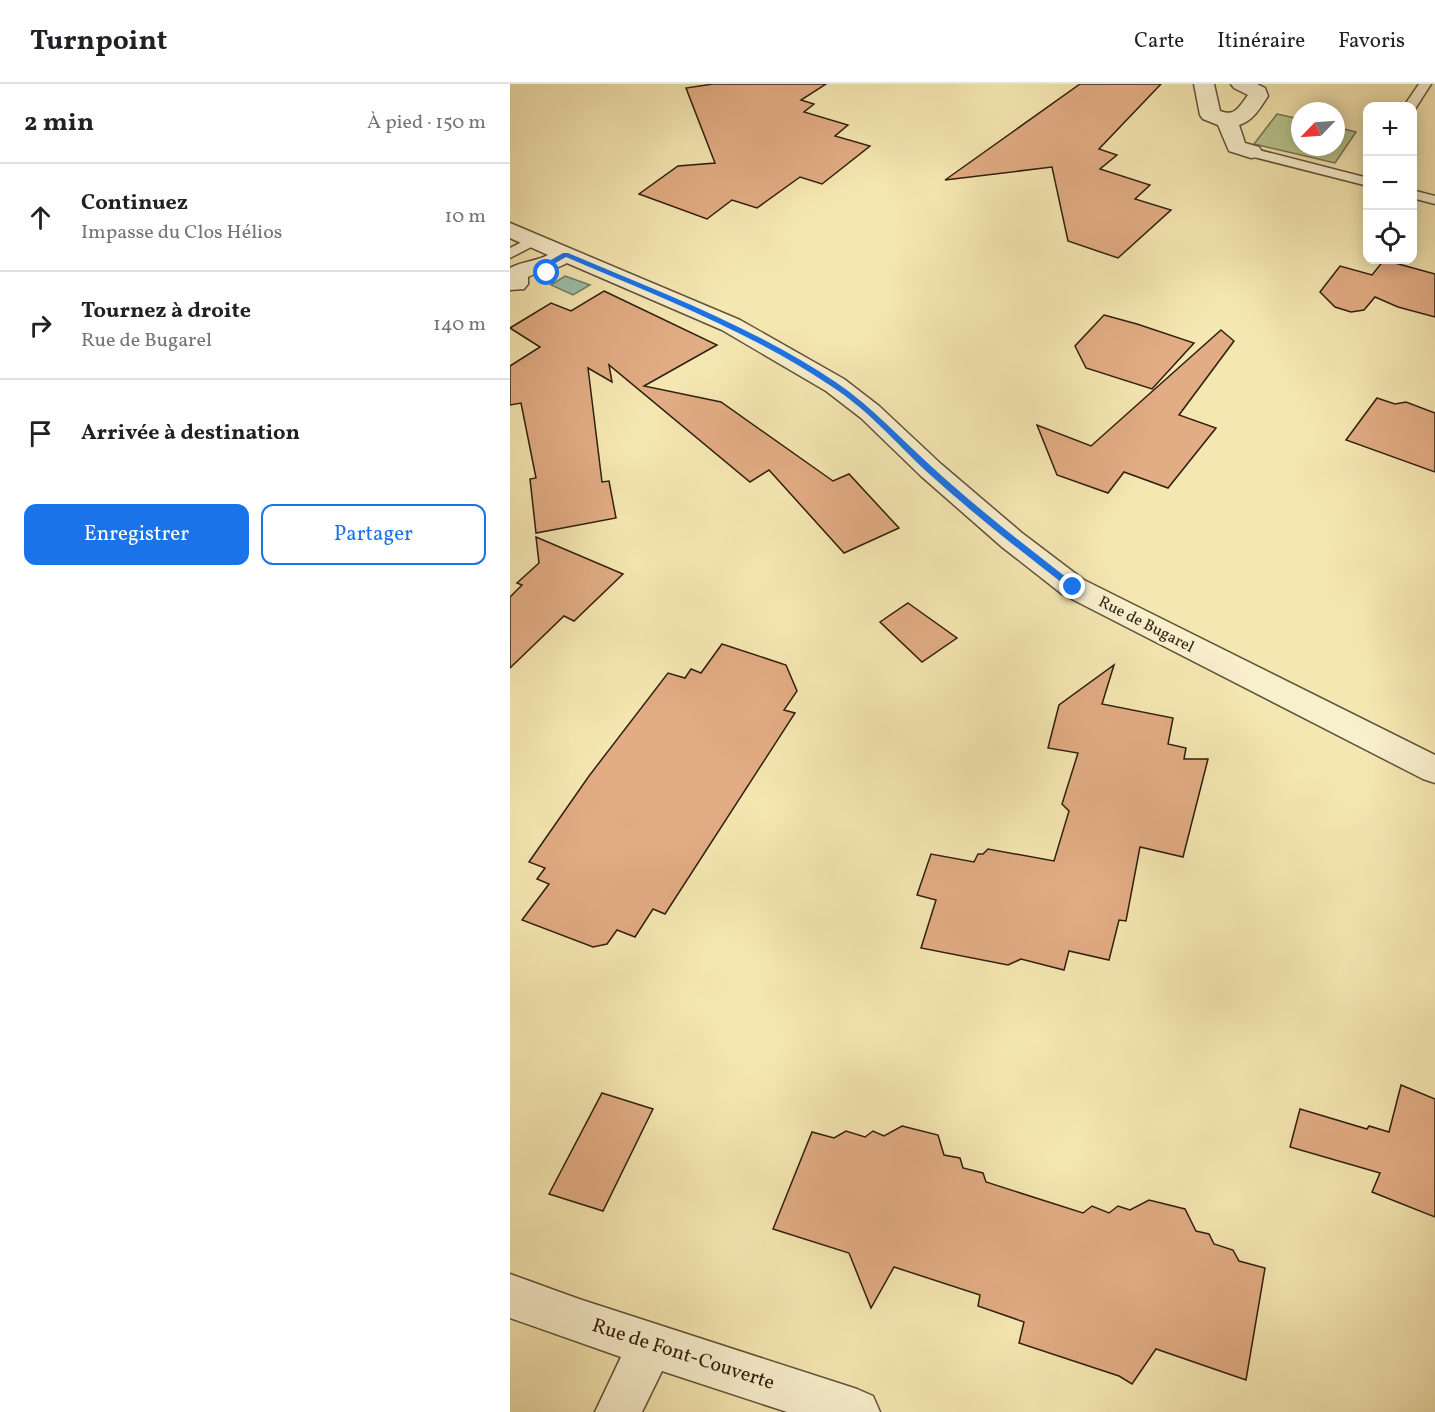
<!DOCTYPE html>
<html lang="fr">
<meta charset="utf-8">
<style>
body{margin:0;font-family:Vollkorn,serif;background:#f6f6f6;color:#202124}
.controls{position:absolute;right:18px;top:18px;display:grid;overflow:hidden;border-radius:12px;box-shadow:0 3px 15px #0003}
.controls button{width:54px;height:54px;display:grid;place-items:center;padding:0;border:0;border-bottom:2px solid #e0e0e0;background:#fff;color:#202124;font:30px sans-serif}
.compass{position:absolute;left:781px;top:18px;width:54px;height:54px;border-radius:50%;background:#fff;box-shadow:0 3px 15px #0003;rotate:245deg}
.stop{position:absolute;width:18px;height:18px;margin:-14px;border:4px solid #1a73e8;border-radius:50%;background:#fff}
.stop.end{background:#1a73e8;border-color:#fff;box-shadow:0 2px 6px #0008}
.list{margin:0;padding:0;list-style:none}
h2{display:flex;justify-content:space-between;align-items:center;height:78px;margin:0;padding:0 24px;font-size:26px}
h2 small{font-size:20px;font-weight:400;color:#757577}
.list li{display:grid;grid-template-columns:39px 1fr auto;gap:18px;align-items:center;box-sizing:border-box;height:108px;padding:0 24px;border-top:2px solid #e0e0e0}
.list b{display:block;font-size:22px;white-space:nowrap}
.list p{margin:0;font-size:20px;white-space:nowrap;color:#757577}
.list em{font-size:20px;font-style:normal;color:#757577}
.actions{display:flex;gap:12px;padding:18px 24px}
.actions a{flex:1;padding:14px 0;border:2px solid #1a73e8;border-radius:12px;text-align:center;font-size:21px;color:#1a73e8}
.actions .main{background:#1a73e8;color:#fff}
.icon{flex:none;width:33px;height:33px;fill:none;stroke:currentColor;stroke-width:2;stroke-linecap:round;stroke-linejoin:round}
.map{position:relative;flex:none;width:925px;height:1328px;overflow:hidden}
header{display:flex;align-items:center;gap:36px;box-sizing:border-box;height:84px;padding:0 30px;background:#fff;border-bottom:2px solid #e0e0e0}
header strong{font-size:28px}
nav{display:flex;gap:33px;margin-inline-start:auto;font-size:21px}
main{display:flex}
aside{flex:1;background:#fff}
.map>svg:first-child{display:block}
.green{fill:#b8c68f;stroke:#74724e;stroke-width:1.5}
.water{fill:#9cc0ab;stroke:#70806c;stroke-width:1.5}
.building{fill:#e2ac84;stroke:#2f1f0e;stroke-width:1.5}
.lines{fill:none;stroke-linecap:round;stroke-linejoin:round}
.lane-casing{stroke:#605137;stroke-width:3}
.street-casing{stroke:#605137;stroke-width:3}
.lane{fill:#f8efcd;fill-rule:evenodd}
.street{fill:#f8efcd;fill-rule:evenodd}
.route{fill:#1a73e8}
.labels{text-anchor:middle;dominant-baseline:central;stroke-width:6;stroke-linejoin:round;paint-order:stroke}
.street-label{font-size:16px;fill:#2f1f0e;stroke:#f8efcd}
.near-street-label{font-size:20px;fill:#2f1f0e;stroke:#f8efcd}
</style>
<header>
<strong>Turnpoint</strong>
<nav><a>Carte</a><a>Itinéraire</a><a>Favoris</a></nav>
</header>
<main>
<aside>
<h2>2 min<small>À pied · 150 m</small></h2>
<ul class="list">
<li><svg class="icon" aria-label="ahead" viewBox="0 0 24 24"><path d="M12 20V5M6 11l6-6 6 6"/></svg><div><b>Continuez</b><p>Impasse du Clos Hélios</p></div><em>10 m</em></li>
<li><svg class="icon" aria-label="right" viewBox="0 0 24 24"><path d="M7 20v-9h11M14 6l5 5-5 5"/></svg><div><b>Tournez à droite</b><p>Rue de Bugarel</p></div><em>140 m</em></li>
<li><svg class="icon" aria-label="arrive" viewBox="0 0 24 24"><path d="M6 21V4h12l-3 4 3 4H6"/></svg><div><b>Arrivée à destination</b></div></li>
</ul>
<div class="actions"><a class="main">Enregistrer</a><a>Partager</a></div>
</aside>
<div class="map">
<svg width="925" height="1328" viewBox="0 0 925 1328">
<rect width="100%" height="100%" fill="#f5e7b2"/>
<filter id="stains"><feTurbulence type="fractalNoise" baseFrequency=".00333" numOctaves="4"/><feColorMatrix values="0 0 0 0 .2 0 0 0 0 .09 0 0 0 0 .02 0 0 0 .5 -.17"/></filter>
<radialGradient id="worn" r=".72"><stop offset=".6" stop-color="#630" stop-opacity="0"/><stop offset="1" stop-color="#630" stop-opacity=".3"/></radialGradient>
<polygon class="green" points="767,30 790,35 790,63 826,63 826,43 846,48 825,79 744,60"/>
<polygon class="water" points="55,192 80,201 63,211 41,201"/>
<g class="building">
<polygon points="203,0 316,0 291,16 304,20 294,28 338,41 325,52 360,62 312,100 290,93 247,124 222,116 197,135 129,110 168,82 205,79 176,4"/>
<polygon points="570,0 651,0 589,65 607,71 590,85 640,101 625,115 661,126 608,174 558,157 542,83 435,96"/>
<polygon points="874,176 925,190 925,233 888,223 865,213 854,226 841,228 825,223 810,208 830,182 862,191"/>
<polygon points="94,207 207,261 134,302 211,318 323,397 339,390 389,444 334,469 259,386 240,398 99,281 102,298 78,284 92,398 99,397 106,434 26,449 20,395 26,394 11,319 0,321 0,282 30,263 0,244 41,219 61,227"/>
<polygon points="594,231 627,240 684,259 642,305 576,284 565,262"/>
<polygon points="711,246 724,257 669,331 706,344 658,404 614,388 598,409 547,391 527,341 581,362"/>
<polygon points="867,314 885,320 896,318 925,329 925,388 836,356"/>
<polygon points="26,453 113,490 64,537 54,532 0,584 0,513 12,501 7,499 29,479"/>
<polygon points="398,519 447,554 412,578 370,538"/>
<polygon points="212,560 276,581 287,607 274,626 285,629 155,830 143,825 125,853 107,846 97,860 83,863 12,836 39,800 27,795 35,784 19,778 79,692 158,589 175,594 181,585 191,589"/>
<polygon points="604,581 592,620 663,634 658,660 676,664 674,675 698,675 673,773 630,763 616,837 609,836 599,876 559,867 554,886 511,875 498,881 411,864 426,816 407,811 421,770 464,778 468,770 473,770 478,765 544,777 559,727 552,720 568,669 538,664 549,621"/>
<polygon points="891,1001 925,1015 925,1133 862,1108 870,1089 780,1063 790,1025 857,1045 859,1042 879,1048"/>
<polygon points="92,1009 143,1025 93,1127 39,1110"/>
<polygon points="392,1042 428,1051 434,1071 450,1074 453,1084 473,1089 476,1098 573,1129 582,1122 599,1129 608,1122 620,1126 639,1116 675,1125 686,1147 699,1150 704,1160 723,1166 729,1177 755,1184 736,1296 646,1265 622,1300 609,1292 509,1259 514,1238 468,1222 470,1211 384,1183 361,1224 339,1169 263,1145 302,1048 324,1054 336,1047 355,1053 363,1047 374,1052"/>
</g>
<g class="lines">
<defs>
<g id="lane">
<polygon points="909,0 921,0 905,25 894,22"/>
<polygon points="741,64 858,94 858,102 736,71 734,68"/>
<polygon points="902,106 925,112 925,120 902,114"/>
<polygon points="24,152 31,156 29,159 0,174 0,164"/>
</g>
<g id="street">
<path d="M684 0H704L710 27C725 33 729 23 738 11L724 4 721 0H747L755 4 758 12C750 24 743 37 729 41L735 59 749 63 752 68 749 73 741 74 719 67 708 41 693 35 690 31Z"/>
<path d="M0 139 230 236 334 295 369 322 431 380 512 449 574 496 925 671V699L913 695 552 510 492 463 411 392 351 334 316 307 212 246 57 179C44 187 31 186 18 193V200L14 205 0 206V184C13 177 27 177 38 171L0 154Z"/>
<polygon points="0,1190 69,1215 347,1305 363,1312 370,1328 277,1328 152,1287 132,1328 85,1328 111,1273 0,1234"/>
</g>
</defs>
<use href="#lane" class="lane-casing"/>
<use href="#street" class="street-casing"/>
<use href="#lane" class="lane"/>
<use href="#street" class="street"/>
</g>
<path class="route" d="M53 169H58C150 208 244 243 327 299 362 323 391 355 422 383 468 425 517 463 566 501V505H560C511 467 462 429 416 387 385 358 357 325 321 302 239 247 147 212 56 173L40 182 41 189 35 191 34 180Z"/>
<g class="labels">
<g class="street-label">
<text transform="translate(636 541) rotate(27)">Rue de Bugarel</text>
</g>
<g class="near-street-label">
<text transform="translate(173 1271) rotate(18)">Rue de Font-Couverte</text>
</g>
</g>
<rect width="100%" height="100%" filter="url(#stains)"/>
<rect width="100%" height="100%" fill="url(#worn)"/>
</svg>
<div class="controls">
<button>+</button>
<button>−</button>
<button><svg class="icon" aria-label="locate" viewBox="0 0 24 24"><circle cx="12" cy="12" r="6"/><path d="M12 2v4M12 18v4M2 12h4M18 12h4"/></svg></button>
</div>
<svg class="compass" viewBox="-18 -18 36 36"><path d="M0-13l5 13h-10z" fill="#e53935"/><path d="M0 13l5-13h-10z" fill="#757577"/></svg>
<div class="stop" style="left:37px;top:189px"></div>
<div class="stop end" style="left:563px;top:503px"></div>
</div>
</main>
